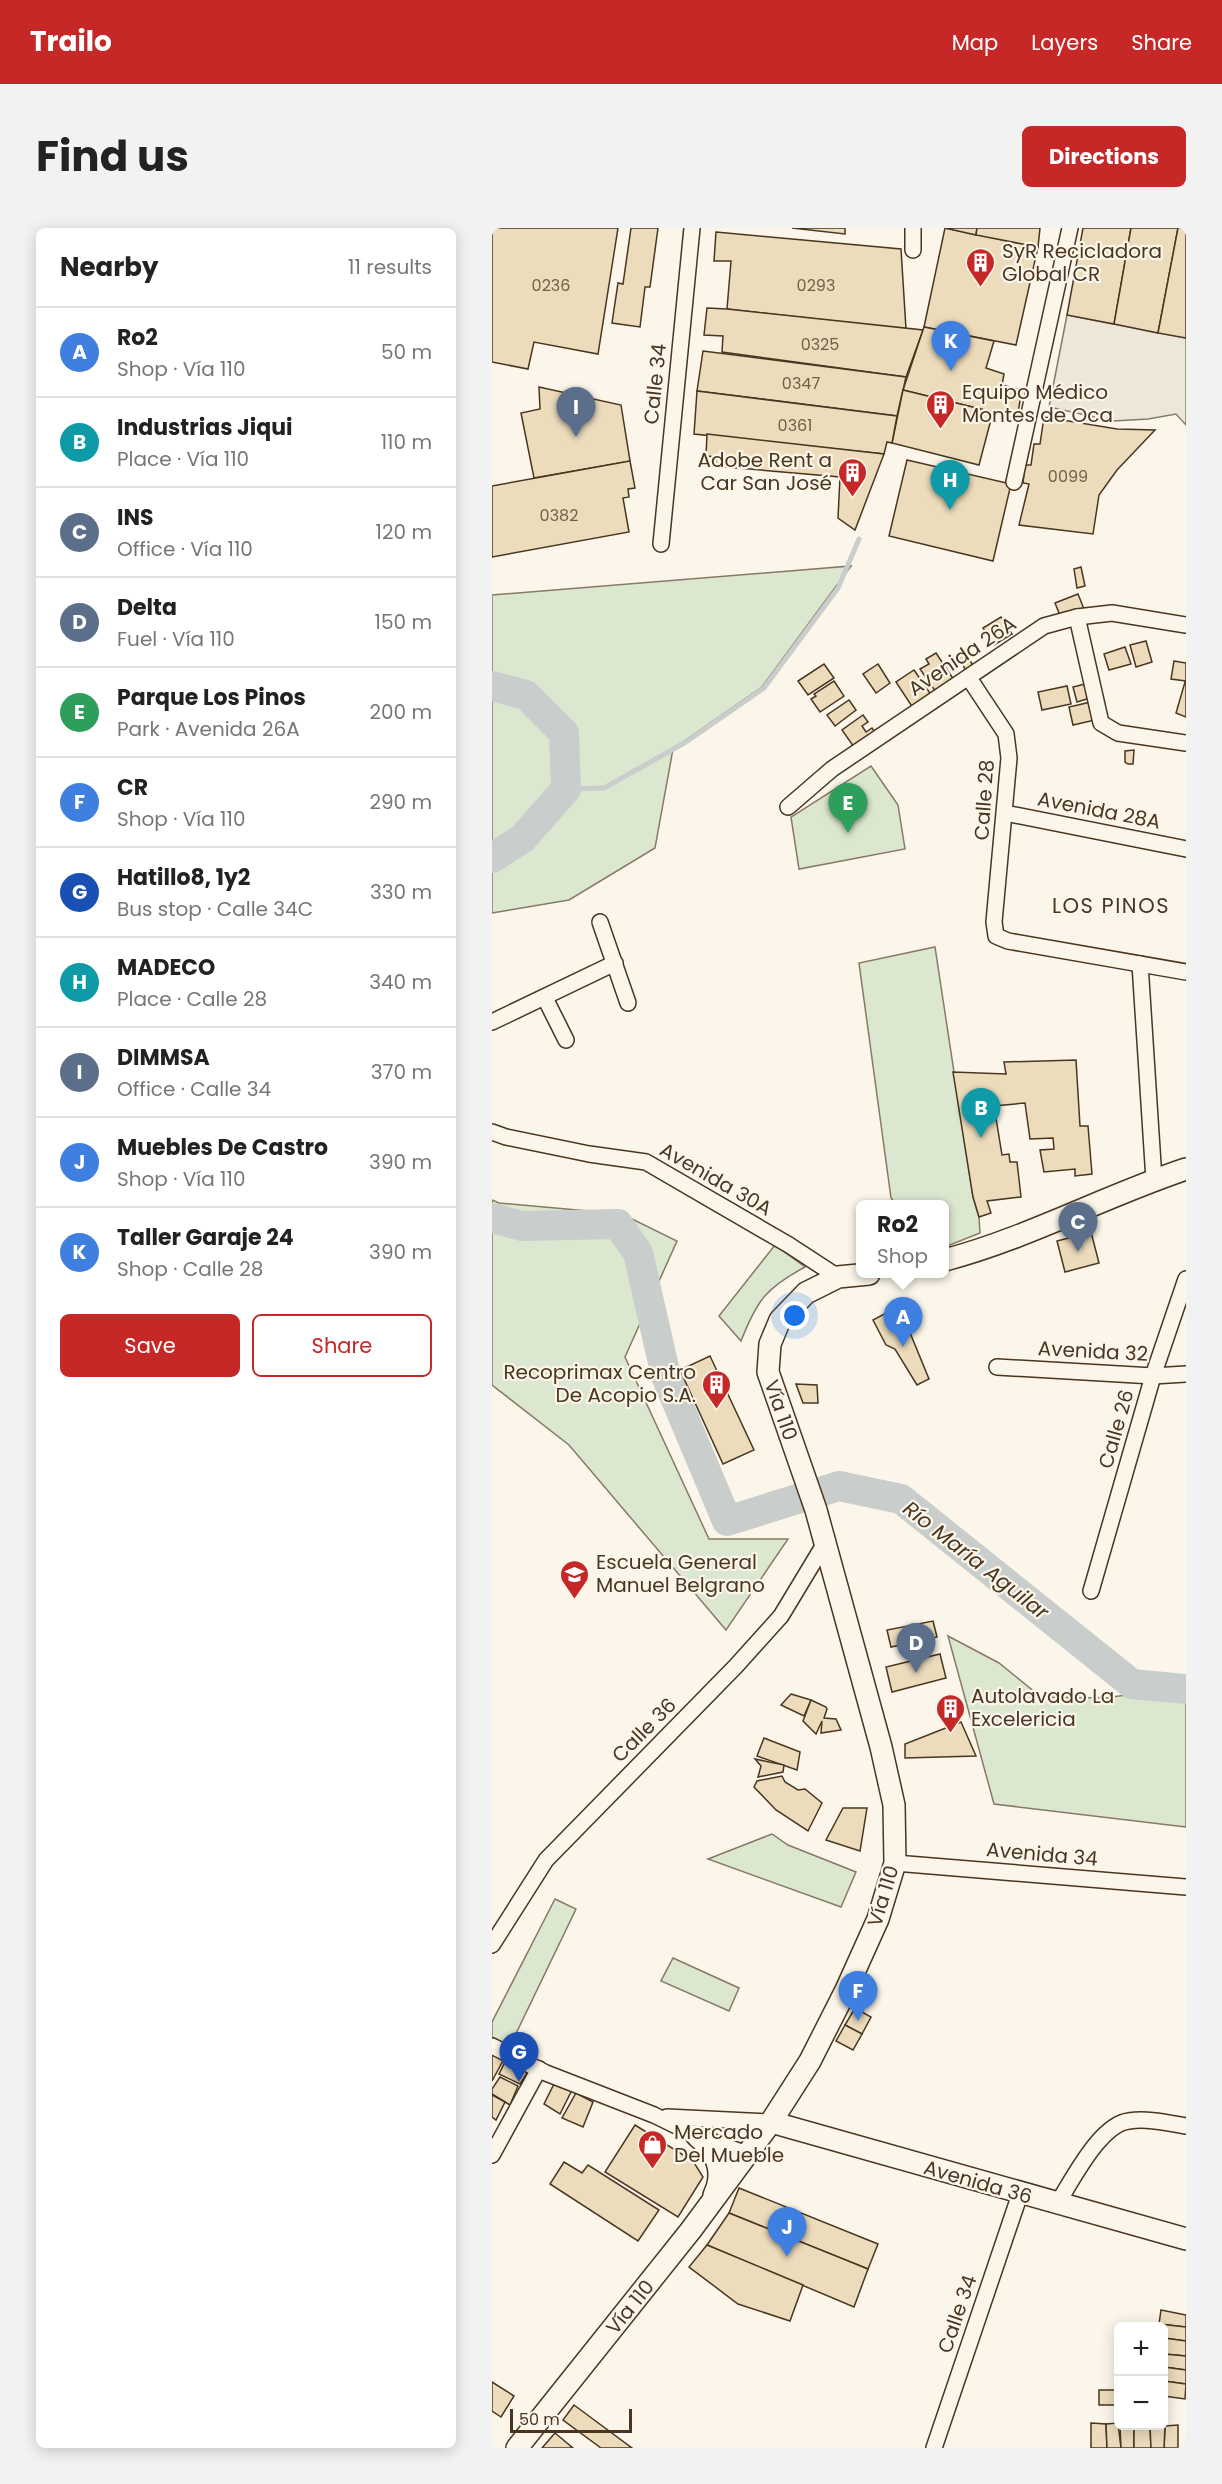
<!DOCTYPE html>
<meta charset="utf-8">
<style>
body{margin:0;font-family:Poppins,sans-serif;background:#f2f2f2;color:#222}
.controls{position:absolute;right:18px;bottom:18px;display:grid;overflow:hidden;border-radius:9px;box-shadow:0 3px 15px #0003}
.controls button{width:54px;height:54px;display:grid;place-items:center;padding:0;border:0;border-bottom:2px solid #e0e0e0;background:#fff;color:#222;font:30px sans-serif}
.scale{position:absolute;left:18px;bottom:15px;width:122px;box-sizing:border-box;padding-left:6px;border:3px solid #4a3520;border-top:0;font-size:16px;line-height:21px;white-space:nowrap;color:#4a3520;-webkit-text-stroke:4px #fbf6e9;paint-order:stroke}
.you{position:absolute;left:303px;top:1088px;width:21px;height:21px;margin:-15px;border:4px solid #fff;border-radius:50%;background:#1a73e8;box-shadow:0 0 0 9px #1a73e833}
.badge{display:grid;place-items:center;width:39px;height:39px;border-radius:50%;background:#c62828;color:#fff;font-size:20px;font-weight:700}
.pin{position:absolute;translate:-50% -50px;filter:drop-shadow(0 2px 3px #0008)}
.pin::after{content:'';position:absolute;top:32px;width:21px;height:18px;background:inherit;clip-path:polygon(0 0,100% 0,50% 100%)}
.popup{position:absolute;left:364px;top:972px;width:93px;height:78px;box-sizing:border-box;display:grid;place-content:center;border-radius:9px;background:#fff;filter:drop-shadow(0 2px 4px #0005);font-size:20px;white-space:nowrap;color:#767676}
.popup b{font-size:22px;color:#222}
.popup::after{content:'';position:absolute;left:50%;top:100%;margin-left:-12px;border:12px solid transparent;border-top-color:#fff}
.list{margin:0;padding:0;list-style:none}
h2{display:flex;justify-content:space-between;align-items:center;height:78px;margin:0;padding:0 24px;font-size:26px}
h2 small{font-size:20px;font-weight:400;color:#767676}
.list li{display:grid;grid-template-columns:39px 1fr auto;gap:18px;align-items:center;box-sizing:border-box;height:90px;padding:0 24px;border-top:2px solid #e0e0e0}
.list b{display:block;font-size:22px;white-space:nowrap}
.list p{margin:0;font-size:20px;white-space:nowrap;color:#767676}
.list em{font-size:20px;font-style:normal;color:#767676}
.actions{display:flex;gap:12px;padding:18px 24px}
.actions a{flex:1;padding:14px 0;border:2px solid #c62828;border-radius:9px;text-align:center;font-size:21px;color:#c62828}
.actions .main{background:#c62828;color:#fff}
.map{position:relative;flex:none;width:694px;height:2220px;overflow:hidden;border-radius:9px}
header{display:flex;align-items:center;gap:36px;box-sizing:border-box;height:84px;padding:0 30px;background:#c62828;color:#fff}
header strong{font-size:28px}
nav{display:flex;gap:33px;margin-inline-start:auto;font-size:21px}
.intro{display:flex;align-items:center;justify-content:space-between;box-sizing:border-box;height:144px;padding:0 36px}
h1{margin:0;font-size:42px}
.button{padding:15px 27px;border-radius:9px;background:#c62828;color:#fff;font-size:21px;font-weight:700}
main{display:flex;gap:36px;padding:0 36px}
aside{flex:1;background:#fff;border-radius:9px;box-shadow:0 3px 15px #0003}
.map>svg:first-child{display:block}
.green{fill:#dce7d0;stroke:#887966;stroke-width:1.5}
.parking{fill:#ede7d9;stroke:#887966;stroke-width:1.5}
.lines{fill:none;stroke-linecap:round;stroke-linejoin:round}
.stream{stroke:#c9cecd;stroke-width:5}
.river{stroke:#c9cecd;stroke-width:30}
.building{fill:#ecdcbc;stroke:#4a3520;stroke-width:1.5}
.street-casing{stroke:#4a3520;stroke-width:18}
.secondary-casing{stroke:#4a3520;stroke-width:24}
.street{stroke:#fbf6e9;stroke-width:15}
.secondary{stroke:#fbf6e9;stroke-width:21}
.labels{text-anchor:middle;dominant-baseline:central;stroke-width:4.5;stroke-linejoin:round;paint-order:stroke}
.number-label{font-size:16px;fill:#725f47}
.poi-label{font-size:20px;fill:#4a3520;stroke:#fbf6e9;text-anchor:start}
.street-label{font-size:20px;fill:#4a3520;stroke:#fbf6e9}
.neighbourhood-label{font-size:21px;letter-spacing:1.5px;fill:#4a3520;stroke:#fbf6e9}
.water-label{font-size:21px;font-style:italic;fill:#4a3520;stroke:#fbf6e9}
</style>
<header>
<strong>Trailo</strong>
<nav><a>Map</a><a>Layers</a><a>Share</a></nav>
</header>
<div class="intro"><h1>Find us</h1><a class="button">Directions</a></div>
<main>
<aside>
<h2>Nearby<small>11 results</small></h2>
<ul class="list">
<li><span class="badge" style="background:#3f7fe0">A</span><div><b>Ro2</b><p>Shop · Vía 110</p></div><em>50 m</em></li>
<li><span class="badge" style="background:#0f9aa8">B</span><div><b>Industrias Jiqui</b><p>Place · Vía 110</p></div><em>110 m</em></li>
<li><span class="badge" style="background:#5c6f8a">C</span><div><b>INS</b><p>Office · Vía 110</p></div><em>120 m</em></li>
<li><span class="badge" style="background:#5c6f8a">D</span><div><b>Delta</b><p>Fuel · Vía 110</p></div><em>150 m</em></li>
<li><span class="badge" style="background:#2e9e5b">E</span><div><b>Parque Los Pinos</b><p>Park · Avenida 26A</p></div><em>200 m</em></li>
<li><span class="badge" style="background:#3f7fe0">F</span><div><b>CR</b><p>Shop · Vía 110</p></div><em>290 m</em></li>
<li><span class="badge" style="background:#1a4fb4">G</span><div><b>Hatillo8, 1y2</b><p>Bus stop · Calle 34C</p></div><em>330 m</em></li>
<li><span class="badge" style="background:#0f9aa8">H</span><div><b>MADECO</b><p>Place · Calle 28</p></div><em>340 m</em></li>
<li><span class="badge" style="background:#5c6f8a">I</span><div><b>DIMMSA</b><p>Office · Calle 34</p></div><em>370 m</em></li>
<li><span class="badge" style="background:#3f7fe0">J</span><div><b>Muebles De Castro</b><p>Shop · Vía 110</p></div><em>390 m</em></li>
<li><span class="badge" style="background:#3f7fe0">K</span><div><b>Taller Garaje 24</b><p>Shop · Calle 28</p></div><em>390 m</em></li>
</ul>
<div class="actions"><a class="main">Save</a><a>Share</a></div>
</aside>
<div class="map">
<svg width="694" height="2220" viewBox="0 0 694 2220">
<rect width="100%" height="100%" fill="#fbf6e9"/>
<g class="green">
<polygon points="359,338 270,459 181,521 163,620 77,672 0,685 0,367"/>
<polygon points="379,538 406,577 413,621 307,641 299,589"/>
<polygon points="443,719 481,969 487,989 488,1005 453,1019 453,976 404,976 399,970 367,735"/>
<polygon points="0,972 7,975 130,986 185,1013 133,1129 217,1311 296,1311 234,1402 77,1217 0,1157"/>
<path d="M283 1017 313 1039C274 1060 265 1072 249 1113L227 1088Z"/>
<polygon points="456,1408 507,1435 549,1469 614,1470 647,1465 694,1470 694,1599 502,1576"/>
<polygon points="280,1606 296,1617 364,1644 349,1679 216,1631"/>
<polygon points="63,1671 84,1681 18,1818 0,1809 0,1794"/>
<polygon points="181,1730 247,1760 237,1783 169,1753"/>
</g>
<polygon class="parking" points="575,87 694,110 694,197 684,186 656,191 621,193 557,179"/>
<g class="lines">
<polyline class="stream" points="74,561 112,560 194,514 272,460 346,360 367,311"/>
<g class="river">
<polyline points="0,458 34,467 72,505 74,561 30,611 0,630"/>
<polyline points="0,990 30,998 126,996 146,1025 174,1148 235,1293 347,1258 409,1271 640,1456 694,1461"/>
</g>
</g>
<g class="building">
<polygon points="0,0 126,0 106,126 42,114 36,141 0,134"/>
<polygon points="139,0 166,0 158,59 153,59 148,99 120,95 126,55 131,56"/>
<polygon points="300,0 353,0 353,6"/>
<polygon points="453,0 546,19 524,117 432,99"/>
<polygon points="453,0 485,0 484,7"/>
<polygon points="485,0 548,0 546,19 484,7"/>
<polygon points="591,0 639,0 622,96 575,87"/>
<polygon points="639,0 686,0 666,105 622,96"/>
<polygon points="686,0 694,0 694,110 666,105"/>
<polygon points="224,4 409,21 414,101 235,81 239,33 222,33"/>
<polygon points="215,80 235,81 431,102 414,149 230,124 231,108 212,107"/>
<polygon points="432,99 502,113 494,140 512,146 510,157 530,162 525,190 411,162"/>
<polygon points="211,123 414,149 405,188 205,163"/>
<polygon points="47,159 129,177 138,233 42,250 29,185 48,181"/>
<polygon points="411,162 501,184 487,237 400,215"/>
<polygon points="205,163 405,188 400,215 395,214 392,226 202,206"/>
<polygon points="552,189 625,201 663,202 625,242 607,267 601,306 527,297 537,256 531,255 533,237 539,237 542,216 548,216"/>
<polygon points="215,206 392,226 363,302 346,290 348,249 223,238 224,229 214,228"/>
<polygon points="415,232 519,256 501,333 397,308"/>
<polygon points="138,233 143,260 136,261 137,269 131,270 137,304 0,329 0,258"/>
<polygon points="589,339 593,358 585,360 582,341"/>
<polygon points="586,366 592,381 569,390 563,375"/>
<polygon points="509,389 520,406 502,417 491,400"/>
<polygon points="654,413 660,434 644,439 638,417"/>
<polygon points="633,419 639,436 617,442 612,426"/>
<polygon points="472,423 484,442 476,447 466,427"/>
<polygon points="444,425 464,455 446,467 428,441 437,436 434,431"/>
<polygon points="682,433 694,435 694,453 679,451"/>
<polygon points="332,436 342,450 316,467 306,453"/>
<polygon points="386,436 398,455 384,465 371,446"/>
<polygon points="422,442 440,468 421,480 404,454"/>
<polygon points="342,453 352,468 328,484 319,471 324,468 322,466"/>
<polygon points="693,454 694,454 694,489 684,485"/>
<polygon points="597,455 601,469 585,474 581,459"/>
<polygon points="575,458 579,476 550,482 546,464"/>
<polygon points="357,472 364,482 343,498 335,487"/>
<polygon points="599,474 603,492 581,497 577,479"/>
<polygon points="371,487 376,494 370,498 374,504 380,500 385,507 364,522 350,502"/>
<polygon points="642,522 641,536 636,536 633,534 633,523"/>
<polygon points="584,832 588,898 596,898 600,946 583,948 583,941 552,944 548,922 562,921 561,910 538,911 533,875 502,878 510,927 517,926 518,934 525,934 529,969 495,973 499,985 487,989 481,969 461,844 514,846 512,834"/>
<polygon points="599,1004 607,1035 573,1044 565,1013"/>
<polygon points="407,1078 437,1151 425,1157 403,1121 394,1117 381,1092"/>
<polygon points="218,1128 262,1222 231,1236 188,1142"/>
<polygon points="304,1156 325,1157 326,1175 311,1175"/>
<polygon points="441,1393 445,1409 399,1419 395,1402"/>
<polygon points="448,1426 454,1450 400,1464 394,1439"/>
<polygon points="299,1466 319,1472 312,1488 289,1477"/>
<polygon points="319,1472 334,1479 335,1481 332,1490 344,1491 349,1502 329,1505 330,1493 324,1506 311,1493"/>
<polygon points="469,1494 484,1528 413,1530 413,1516"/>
<polygon points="272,1510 308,1524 305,1542 265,1528"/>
<polygon points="263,1531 292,1537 291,1544 266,1549 269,1538"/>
<polygon points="290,1548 293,1554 306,1562 313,1561 330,1575 316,1603 284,1582 262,1559 265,1553"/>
<polygon points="351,1580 375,1580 368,1623 334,1612"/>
<polygon points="363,1780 379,1789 370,1806 353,1797"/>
<polygon points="353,1797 370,1806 361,1822 344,1813"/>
<polygon points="0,1822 13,1829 0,1853"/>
<polygon points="14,1832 37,1842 28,1856 7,1846"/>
<polygon points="8,1849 26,1858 18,1877 0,1866 0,1861"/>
<polygon points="64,1852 81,1860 68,1886 52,1876"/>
<polygon points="84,1865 101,1874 91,1899 70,1890"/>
<polygon points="0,1867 13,1874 4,1892 0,1889"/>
<polygon points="143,1897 201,1933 211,1949 186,1989 113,1944"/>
<polygon points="72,1934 90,1945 96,1937 167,1982 146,2013 58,1956"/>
<polygon points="247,1960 386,2016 376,2041 237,1985"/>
<polygon points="237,1985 376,2041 362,2079 215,2017"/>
<polygon points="215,2017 311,2057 298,2093 246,2076 197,2039"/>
<polygon points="669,2082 694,2087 694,2099 667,2096"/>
<polygon points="667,2096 694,2099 694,2113 672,2110 672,2098 667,2098"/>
<polygon points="672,2110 694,2113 694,2128 672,2126"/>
<polygon points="672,2126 694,2128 694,2142 672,2139"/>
<polygon points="672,2139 694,2142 694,2156 672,2153"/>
<polygon points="672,2153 694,2156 693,2171 672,2168"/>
<polygon points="0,2154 22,2168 9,2189 0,2183"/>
<rect x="607" y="2162" width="19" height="15"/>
<polygon points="82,2177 140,2220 109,2220 71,2192"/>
<polygon points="599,2195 614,2196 615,2220 599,2220"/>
<polygon points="626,2195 629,2220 615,2220 614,2196"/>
<polygon points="686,2197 686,2220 672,2220 673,2198"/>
<polygon points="628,2198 642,2198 642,2220 629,2220"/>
<polygon points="642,2198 658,2198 659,2220 642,2220"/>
<polygon points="658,2198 673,2198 672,2220 659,2220"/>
<polygon points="63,2205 81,2220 50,2220"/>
</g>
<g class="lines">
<defs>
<g id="street">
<polyline points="421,22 421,0"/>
<polyline points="522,254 578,0"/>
<polyline points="169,316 200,0"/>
<polyline points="585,389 609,495 626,505 694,515"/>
<polyline points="477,450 514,506 517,530 502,694 504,708 516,713 694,744"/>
<polyline points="296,579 340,541 552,398 585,389 620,385 694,397"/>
<polyline points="513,585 694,621"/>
<polyline points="108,694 136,775"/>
<polyline points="648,736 662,952"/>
<polyline points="53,770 74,812"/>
<polyline points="0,794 123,735"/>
<polyline points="0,904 14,909 97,926 154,934 297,1017 346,1049"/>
<polyline points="505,1139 661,1148 694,1146"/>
<polyline points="599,1363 661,1148 694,1051"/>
<polyline points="403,1635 694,1659"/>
<polyline points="0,1717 54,1632 244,1438 289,1388 333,1315"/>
<polyline points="0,1818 54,1845 162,1887 205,1908 255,1926"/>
<polyline points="175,1889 279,1894"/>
<polyline points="0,1927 47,1841"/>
<path d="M565 1976C580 1953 608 1896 637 1893 655 1890 676 1895 694 1898"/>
<polyline points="442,2220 528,1966"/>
</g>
<g id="secondary">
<path d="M453 1032C536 1010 613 968 694 941"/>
<polyline points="279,1894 694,2011"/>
<path d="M205 1908C224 1923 234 1943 222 1967"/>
<polyline points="25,2220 199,2002 279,1894 318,1833 354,1762 386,1691 403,1635 402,1577 389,1519 324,1282 276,1144 278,1116 288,1092 314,1065 346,1049 377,1046"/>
</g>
</defs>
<use href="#street" class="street-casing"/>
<use href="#secondary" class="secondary-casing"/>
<use href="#street" class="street"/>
<use href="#secondary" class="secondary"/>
</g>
<defs>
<symbol id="building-pin" viewBox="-11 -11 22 30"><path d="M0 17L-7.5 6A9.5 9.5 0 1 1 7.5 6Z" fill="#c62828" stroke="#fbf6e9"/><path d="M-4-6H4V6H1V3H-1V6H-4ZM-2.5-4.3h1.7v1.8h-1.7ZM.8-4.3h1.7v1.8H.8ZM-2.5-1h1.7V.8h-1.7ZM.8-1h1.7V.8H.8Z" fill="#fff"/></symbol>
<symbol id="school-pin" viewBox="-11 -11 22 30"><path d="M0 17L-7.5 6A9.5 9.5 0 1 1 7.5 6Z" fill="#c62828" stroke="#fbf6e9"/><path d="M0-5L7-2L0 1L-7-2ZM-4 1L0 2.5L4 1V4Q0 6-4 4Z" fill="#fff"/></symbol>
<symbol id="shop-pin" viewBox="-11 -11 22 30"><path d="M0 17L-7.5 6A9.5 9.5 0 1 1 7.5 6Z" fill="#c62828" stroke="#fbf6e9"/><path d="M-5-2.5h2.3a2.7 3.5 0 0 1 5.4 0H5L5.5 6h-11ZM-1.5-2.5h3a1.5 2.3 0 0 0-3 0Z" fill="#fff"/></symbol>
</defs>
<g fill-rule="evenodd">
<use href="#building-pin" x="472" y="18" width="33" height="45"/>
<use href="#building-pin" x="432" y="160" width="33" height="45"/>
<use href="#building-pin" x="344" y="228" width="33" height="45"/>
<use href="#building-pin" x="208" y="1140" width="33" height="45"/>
<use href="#school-pin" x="66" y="1330" width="33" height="45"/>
<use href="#building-pin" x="442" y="1464" width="33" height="45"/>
<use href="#shop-pin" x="144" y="1900" width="33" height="45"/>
</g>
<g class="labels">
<g class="number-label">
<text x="59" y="57">0236</text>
<text x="324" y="57">0293</text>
<text x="328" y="116">0325</text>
<text x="309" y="155">0347</text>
<text x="303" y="197">0361</text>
<text x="576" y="248">0099</text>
<text x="67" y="287">0382</text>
</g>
<g class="poi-label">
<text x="510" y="23">SyR Recicladora<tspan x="510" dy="23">Global CR</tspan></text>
<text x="470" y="164">Equipo Médico<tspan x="470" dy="23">Montes de Oca</tspan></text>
<text x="340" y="232" text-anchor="end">Adobe Rent a<tspan x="340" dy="23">Car San José</tspan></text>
<text x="204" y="1144" text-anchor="end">Recoprimax Centro<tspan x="204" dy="23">De Acopio S.A.</tspan></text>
<text x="104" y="1334">Escuela General<tspan x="104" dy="23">Manuel Belgrano</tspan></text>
<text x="479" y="1468">Autolavado La<tspan x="479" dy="23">Excelericia</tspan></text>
<text x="182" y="1904">Mercado<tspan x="182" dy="23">Del Mueble</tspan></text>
</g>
<g class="street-label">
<text transform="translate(163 156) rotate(-84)">Calle 34</text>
<text transform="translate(470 428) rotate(-34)">Avenida 26A</text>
<text transform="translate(492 572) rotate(-86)">Calle 28</text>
<text transform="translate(607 582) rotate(11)">Avenida 28A</text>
<text transform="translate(224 951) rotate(30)">Avenida 30A</text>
<text transform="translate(601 1123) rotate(3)">Avenida 32</text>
<text transform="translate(289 1182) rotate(71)">Vía 110</text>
<text transform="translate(624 1201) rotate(-74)">Calle 26</text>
<text transform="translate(152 1502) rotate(-45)">Calle 36</text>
<text transform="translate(550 1626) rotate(5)">Avenida 34</text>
<text transform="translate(391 1668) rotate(-73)">Vía 110</text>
<text transform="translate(486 1954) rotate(16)">Avenida 36</text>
<text transform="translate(138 2079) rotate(-51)">Vía 110</text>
<text transform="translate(465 2086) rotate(-71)">Calle 34</text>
</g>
<g class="neighbourhood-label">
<text x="619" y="677">LOS PINOS</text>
</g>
<g class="water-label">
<text transform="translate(484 1332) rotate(38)">Río María Aguilar</text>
</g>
</g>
</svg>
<div class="controls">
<button>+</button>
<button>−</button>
</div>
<div class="scale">50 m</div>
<div class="you"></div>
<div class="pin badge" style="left:411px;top:1119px;background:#3f7fe0">A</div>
<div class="popup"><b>Ro2</b>Shop</div>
<div class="pin badge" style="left:489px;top:910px;background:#0f9aa8">B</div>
<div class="pin badge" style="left:586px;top:1024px;background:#5c6f8a">C</div>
<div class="pin badge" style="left:424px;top:1445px;background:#5c6f8a">D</div>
<div class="pin badge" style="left:356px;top:605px;background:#2e9e5b">E</div>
<div class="pin badge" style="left:366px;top:1793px;background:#3f7fe0">F</div>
<div class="pin badge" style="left:27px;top:1854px;background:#1a4fb4">G</div>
<div class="pin badge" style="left:458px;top:282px;background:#0f9aa8">H</div>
<div class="pin badge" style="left:84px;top:209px;background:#5c6f8a">I</div>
<div class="pin badge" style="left:295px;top:2029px;background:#3f7fe0">J</div>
<div class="pin badge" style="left:459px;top:143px;background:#3f7fe0">K</div>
</div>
</main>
